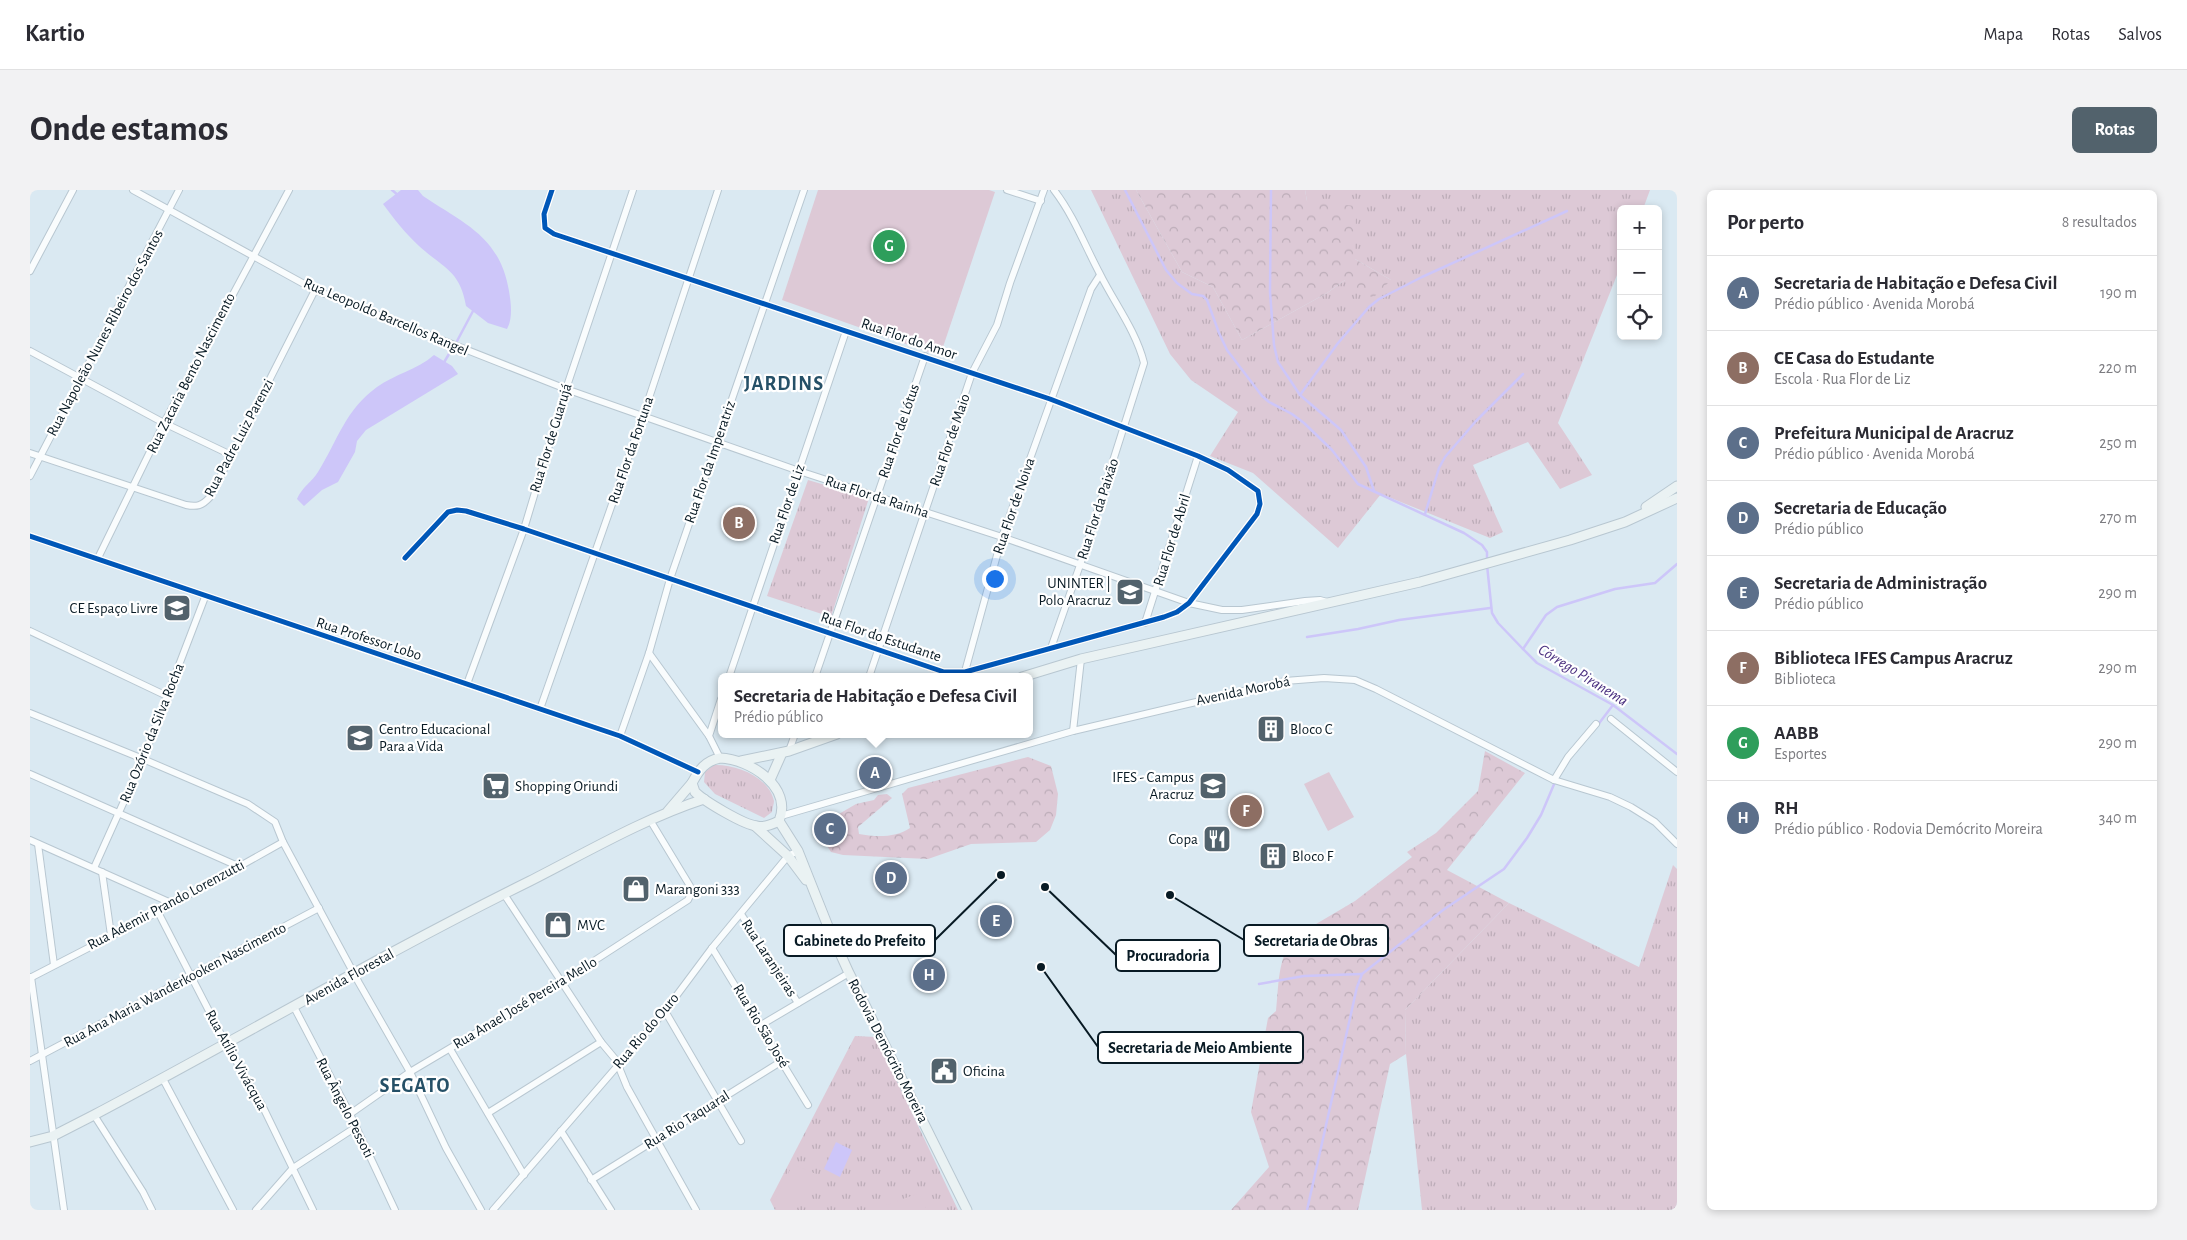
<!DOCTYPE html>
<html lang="pt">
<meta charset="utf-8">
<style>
body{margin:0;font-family:"Alegreya Sans",sans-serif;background:#f2f2f3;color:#2b2b33}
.controls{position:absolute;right:15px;top:15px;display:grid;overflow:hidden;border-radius:8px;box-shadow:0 2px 8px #0003}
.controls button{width:45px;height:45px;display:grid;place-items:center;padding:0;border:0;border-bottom:1px solid #e1e1e2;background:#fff;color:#2b2b33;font:25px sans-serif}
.you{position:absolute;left:964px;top:388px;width:18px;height:18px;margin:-12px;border:4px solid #fff;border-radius:50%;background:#1a73e8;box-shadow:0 0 0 8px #1a73e833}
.badge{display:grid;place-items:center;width:32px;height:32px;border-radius:50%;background:#52626c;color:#fff;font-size:16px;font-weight:700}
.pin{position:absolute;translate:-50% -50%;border:2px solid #fff;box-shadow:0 1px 5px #0006}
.popup{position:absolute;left:688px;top:483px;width:315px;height:65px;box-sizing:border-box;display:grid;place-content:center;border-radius:8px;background:#fff;filter:drop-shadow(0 1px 4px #0005);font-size:16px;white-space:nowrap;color:#7c7c81}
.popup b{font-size:19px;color:#2b2b33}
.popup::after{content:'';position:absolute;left:50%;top:100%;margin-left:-10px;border:10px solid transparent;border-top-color:#fff}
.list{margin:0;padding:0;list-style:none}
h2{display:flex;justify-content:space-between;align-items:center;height:65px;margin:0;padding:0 20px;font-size:21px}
h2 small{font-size:16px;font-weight:400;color:#7c7c81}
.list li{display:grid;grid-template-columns:32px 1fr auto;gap:15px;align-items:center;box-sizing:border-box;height:75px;padding:0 20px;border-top:1px solid #e1e1e2}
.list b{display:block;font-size:19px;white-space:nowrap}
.list p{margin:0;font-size:16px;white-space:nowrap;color:#7c7c81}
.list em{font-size:16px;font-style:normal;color:#7c7c81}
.icon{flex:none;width:28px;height:28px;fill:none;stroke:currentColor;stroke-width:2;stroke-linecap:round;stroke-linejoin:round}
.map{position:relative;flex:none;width:1647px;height:1020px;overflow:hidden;border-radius:8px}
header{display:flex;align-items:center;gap:30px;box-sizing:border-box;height:70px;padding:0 25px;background:#fff;border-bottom:1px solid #e1e1e2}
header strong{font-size:24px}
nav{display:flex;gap:28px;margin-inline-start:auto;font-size:18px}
.intro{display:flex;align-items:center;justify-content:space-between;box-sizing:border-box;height:120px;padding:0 30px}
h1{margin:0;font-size:35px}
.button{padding:12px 22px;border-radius:8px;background:#52626c;color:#fff;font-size:18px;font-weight:700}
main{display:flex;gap:30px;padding:0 30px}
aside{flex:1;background:#fff;border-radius:8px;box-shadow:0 2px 8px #0003}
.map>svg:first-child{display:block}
.grass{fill:url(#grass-tufts)}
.forest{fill:url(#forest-crowns)}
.pitch{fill:#ddc9d6}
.water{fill:#cdc6f9}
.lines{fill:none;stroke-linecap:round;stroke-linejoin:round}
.stream{stroke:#cdc6f9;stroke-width:2.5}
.street-casing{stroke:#b8c7d1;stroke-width:8}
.secondary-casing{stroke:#b8c7d1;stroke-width:11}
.street{stroke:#f9fcfd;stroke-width:6}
.secondary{stroke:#eaf2f3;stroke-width:9}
.cycleway-casing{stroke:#fff;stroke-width:8}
.cycleway{stroke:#0057b8;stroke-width:5}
.labels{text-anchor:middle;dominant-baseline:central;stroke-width:4.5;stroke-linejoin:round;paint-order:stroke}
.street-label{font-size:15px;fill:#081a24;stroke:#fff}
.poi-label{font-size:15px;fill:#081a24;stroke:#fff;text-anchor:start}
.water-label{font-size:16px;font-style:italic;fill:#4b3180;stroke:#fff}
.district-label{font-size:20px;font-weight:bold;letter-spacing:1px;fill:#255067;stroke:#fff}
.leader{fill:none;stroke:#081a24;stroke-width:2}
.callout-dot{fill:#081a24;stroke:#fff;stroke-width:2}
.callout{fill:#fff;stroke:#081a24;stroke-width:2}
.callout-label{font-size:16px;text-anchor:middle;font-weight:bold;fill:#081a24}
</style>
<header>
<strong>Kartio</strong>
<nav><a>Mapa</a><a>Rotas</a><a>Salvos</a></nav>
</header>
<div class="intro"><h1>Onde estamos</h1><a class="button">Rotas</a></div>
<main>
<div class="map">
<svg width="1647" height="1020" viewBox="0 0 1647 1020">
<defs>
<pattern id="grass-tufts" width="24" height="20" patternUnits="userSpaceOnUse" patternTransform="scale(1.25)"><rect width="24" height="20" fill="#ddc9d6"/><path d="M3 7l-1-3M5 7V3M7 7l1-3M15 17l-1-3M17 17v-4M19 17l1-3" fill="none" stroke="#bcacb8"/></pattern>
<pattern id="forest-crowns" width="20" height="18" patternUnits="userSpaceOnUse" patternTransform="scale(1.25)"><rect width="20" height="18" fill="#ddc9d6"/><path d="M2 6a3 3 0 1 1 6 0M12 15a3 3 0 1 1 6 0" fill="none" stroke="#bcacb8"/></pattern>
</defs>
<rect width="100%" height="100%" fill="#dae9f2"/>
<g class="grass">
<polygon points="1061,0 1106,0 1152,82 1183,97 1212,150 1297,103 1315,90 1361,90 1325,69 1277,11 1275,0 1620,0 1613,19 1591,19 1591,75 1528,233 1562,285 1530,299 1498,252 1443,275 1473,342 1460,348 1351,304 1308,358 1223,283 1180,266 1208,222 1161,190 1140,164"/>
<polygon points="778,290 839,308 801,427 737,406"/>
<path d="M684 575C706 574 739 587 744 611 744 614 742 619 742 622L734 628 685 604 674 592 675 582Z"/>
<polygon points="1643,675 1647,679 1647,1020 1392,1020 1376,864 1375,820 1479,713 1609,777"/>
<polygon points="825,846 846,847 928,1020 745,1020 740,1010"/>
</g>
<g class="forest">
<polygon points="1106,0 1275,0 1277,11 1326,16 1325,69 1361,90 1343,108 1315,90 1297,103 1212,150 1183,97 1152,82"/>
<path d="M1455 561 1495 583 1417 680 1479 713 1375 820 1376 864 1360 874 1328 1020H1201L1239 977 1221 922 1238 828 1246 821C1249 795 1247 770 1264 747L1325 711 1382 667 1377 662 1406 643 1448 601Z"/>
<path d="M998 567 1021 576 1028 604 1026 625 1020 640 1006 652 941 654 898 669 813 665 801 662 794 651 802 628 826 614 844 610 848 605 857 604 862 608 828 637 829 644C845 647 866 648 880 638L872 604 878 598Z"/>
</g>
<g class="pitch">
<polygon points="788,0 959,0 965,2 910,166 752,110"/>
<polygon points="1299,582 1324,627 1298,641 1274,594"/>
<polygon points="763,974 786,984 766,1020 762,1020 744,1011"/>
<polygon points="889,1003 897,1020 856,1020 854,1016"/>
</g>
<g class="water">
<path d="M371 0H388L393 6C435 34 470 47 479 101 481 113 483 128 477 139L458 133 436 116C430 80 413 78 389 56 375 43 364 29 353 14Z"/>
<path d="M404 165 422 176 428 184 336 240 327 251 325 262 308 292 292 300 274 316 267 309C272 297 282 292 288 282 308 250 315 220 347 197 365 184 387 180 404 165Z"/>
<polygon points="806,952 822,960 810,987 794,979"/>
</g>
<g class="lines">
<g class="stream">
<polyline points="362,0 369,6"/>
<polyline points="1095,0 1136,80 1147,93 1162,104 1173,106 1177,110 1189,143 1197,160 1232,206 1239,212 1262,224 1274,233 1302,260 1328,294 1434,343 1452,355 1457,362 1457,370"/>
<polyline points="1241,0 1240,102 1244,155 1248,172 1270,205 1311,240 1336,277 1344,301"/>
<polyline points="426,153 443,121"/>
<polyline points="413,174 422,159"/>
<polyline points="1270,205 1308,153 1339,117 1349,109 1392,87 1537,21"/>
<polyline points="1395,324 1409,278 1415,267 1446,231 1493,184"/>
<polyline points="1457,375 1462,423 1468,433 1493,459 1507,473 1583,515 1647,564"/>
<polyline points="1277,447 1328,439 1369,430 1460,418"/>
<polyline points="1493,459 1516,425 1527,417 1585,399 1625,393 1647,374"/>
<polyline points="1567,536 1583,515"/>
<polyline points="1229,794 1274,786 1332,784"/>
<polyline points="1277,1020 1327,797 1332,784 1413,720 1474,679 1497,648 1511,625 1525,592"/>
</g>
<defs>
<g id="street">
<polyline points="103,0 285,100 536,199 769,281 972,347 1159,413 1192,420 1212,420 1275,411 1290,410 1297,412"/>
<polyline points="977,0 1011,11"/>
<polyline points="0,81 43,0"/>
<polyline points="0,161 134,233 201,265"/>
<path d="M0 263 156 315C167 317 172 316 180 307L285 100"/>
<path d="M0 286C49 190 100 96 149 0"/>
<polyline points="0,346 590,546 668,582"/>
<polyline points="68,368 134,233 259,0"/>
<polyline points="375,368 418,322 427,320 436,321 494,339 914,482 935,482 1134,427 1147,422 1159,413 1227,324 1230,314 1228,301 1198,280 1168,266 1020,209 524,44 515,38 514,24 522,0"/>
<polyline points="1115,433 1168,266"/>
<polyline points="0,441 139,507"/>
<path d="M1021 458 1050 375 1114 173C1106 141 1085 114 1070 84 1055 56 1044 26 1024 0"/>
<polyline points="619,463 679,546"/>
<polyline points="934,485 972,347 1061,99 1070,85"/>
<polyline points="699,487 816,141"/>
<polyline points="785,487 895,166"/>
<polyline points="839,487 942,183 967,135 980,93 1014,0"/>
<polyline points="437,494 494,339 536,199 603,0"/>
<polyline points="510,519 613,226 688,0"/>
<polyline points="0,523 113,569 218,614 245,632 253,652 329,793 380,882 416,958 451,1020"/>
<polyline points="1581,529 1647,582"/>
<polyline points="1043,541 1051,469"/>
<polyline points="590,546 619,463 640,389 774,0"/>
<polyline points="759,561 765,544"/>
<polyline points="690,568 679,546 691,509"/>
<polyline points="0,584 210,677"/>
<polyline points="1524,590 1538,567 1566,534"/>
<polyline points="751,626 1043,541 1255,491 1294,488 1325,490 1346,499 1524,590 1580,607 1601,617 1625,632 1647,654"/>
<polyline points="0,650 141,713"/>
<polyline points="8,654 24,775"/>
<polyline points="64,678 113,569 175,407"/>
<polyline points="72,682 81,745"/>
<polyline points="474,704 571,852 586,870 597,897 666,1020"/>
<polyline points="128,722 196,854 232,915 283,1020"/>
<polyline points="711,724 768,813"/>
<polyline points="682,758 778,915"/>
<polyline points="1,787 34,1020"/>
<polyline points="0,788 128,722 253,652"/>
<polyline points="264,817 320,924 365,1020"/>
<polyline points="635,821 711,951"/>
<polyline points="731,835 819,783"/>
<polyline points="420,859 494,985"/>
<polyline points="0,871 289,718"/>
<polyline points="133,889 203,1020"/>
<polyline points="458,923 571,852"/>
<polyline points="320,924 380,882 533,791 658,710 661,704 660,696 620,630"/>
<polyline points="64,925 113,1002 122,1020"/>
<polyline points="531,941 581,1020"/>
<polyline points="561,990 752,871"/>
<polyline points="226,1020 263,978 326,937"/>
<polyline points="463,1020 635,821 682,758 758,666 768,661"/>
</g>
<g id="secondary">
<polyline points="1616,317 1647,296"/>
<polyline points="992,487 1051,469 1390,392 1540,350 1595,332 1647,308"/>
<path d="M690 568C720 569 763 597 749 631 743 634 734 638 727 636 714 635 674 611 665 602L662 593C669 580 675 571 690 568Z"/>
<polyline points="711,571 759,561 807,544"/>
<polyline points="740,590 752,563"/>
<polyline points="638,621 662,593"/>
<polyline points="749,631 768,661 799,739 819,783 937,1020"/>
<polyline points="725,636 758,666 776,690"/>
<path d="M0 952 23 946 64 925C210 848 352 764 500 691 557 662 613 629 674 609"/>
</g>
</defs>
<use href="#street" class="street-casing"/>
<use href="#secondary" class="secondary-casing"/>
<use href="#street" class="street"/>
<use href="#secondary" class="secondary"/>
<defs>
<g id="cycleway">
<polyline points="0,346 590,546 668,582"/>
<polyline points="375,368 418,322 427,320 436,321 494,339 914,482 935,482 1134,427 1147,422 1159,413 1227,324 1230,314 1228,301 1198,280 1168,266 1020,209 524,44 515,38 514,24 522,0"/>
</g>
</defs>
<use href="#cycleway" class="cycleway-casing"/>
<use href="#cycleway" class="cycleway"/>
</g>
<defs>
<symbol id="university-square" viewBox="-11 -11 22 22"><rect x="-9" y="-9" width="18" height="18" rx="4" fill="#52626c" stroke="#fff"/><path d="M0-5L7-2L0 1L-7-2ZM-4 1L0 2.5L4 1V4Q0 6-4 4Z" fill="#fff"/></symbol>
<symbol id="school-square" viewBox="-11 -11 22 22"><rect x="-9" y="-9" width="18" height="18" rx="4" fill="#52626c" stroke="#fff"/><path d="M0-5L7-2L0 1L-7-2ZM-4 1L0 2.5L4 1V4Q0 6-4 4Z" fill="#fff"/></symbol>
<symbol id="building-square" viewBox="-11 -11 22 22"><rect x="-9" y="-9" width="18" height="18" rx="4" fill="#52626c" stroke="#fff"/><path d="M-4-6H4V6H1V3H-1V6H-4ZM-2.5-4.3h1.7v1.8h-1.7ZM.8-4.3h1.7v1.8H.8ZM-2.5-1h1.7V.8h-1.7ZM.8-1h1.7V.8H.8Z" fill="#fff"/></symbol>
<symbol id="supermarket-square" viewBox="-11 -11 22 22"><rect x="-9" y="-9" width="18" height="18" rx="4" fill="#52626c" stroke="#fff"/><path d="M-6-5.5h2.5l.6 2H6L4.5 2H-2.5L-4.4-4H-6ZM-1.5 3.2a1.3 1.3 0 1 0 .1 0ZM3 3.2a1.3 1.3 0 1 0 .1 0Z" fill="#fff"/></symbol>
<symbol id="restaurant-square" viewBox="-11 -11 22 22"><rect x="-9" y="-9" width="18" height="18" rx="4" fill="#52626c" stroke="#fff"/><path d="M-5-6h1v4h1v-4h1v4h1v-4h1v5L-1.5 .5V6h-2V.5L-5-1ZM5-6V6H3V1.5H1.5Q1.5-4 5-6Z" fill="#fff"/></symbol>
<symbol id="shop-square" viewBox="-11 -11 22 22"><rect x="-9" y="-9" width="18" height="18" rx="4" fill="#52626c" stroke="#fff"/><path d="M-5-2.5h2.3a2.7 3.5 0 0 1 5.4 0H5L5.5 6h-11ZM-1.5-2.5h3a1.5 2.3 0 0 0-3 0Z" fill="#fff"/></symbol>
<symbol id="civic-square" viewBox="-11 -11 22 22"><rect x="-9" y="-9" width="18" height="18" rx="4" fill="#52626c" stroke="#fff"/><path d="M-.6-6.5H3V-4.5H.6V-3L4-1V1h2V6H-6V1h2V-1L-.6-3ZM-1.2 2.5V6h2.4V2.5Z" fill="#fff"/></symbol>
</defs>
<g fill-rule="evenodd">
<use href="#university-square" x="1084" y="386" width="32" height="32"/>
<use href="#school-square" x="131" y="402" width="32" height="32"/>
<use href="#building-square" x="1225" y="523" width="32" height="32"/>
<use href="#school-square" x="314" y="532" width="32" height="32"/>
<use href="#supermarket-square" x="450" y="580" width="32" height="32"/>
<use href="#university-square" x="1167" y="580" width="32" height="32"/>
<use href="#restaurant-square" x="1171" y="633" width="32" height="32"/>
<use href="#building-square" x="1227" y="650" width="32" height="32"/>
<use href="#shop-square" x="590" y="683" width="32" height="32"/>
<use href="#shop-square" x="512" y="719" width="32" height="32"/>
<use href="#civic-square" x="898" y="865" width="32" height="32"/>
</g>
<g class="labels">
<g class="street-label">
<text transform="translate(356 127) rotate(23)">Rua Leopoldo Barcellos Rangel</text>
<text transform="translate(75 143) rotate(-62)">Rua Napoleão Nunes Ribeiro dos Santos</text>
<text transform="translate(879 149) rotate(19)">Rua Flor do Amor</text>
<text transform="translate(161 183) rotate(-63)">Rua Zacaria Bento Nascimento</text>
<text transform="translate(869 241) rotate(-71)">Rua Flor de Lótus</text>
<text transform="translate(209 248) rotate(-62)">Rua Padre Luiz Parenzi</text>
<text transform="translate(521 248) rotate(-73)">Rua Flor de Guarujá</text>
<text transform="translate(920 250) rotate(-71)">Rua Flor de Maio</text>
<text transform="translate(601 260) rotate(-71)">Rua Flor da Fortuna</text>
<text transform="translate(680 272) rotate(-71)">Rua Flor da Imperatriz</text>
<text transform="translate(847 307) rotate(18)">Rua Flor da Rainha</text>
<text transform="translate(757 314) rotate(-71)">Rua Flor de Liz</text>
<text transform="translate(984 316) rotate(-71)">Rua Flor de Noiva</text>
<text transform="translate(1068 319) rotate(-72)">Rua Flor da Paixão</text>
<text transform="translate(1142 350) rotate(-73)">Rua Flor de Abril</text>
<text transform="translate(851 447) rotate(19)">Rua Flor do Estudante</text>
<text transform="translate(339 449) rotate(18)">Rua Professor Lobo</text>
<text transform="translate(1213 501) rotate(-12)">Avenida Morobá</text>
<text transform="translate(122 543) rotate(-68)">Rua Ozório da Silva Rocha</text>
<text transform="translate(136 715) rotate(-28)">Rua Ademir Prando Lorenzutti</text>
<text transform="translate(739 768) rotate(57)">Rua Laranjeiras</text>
<text transform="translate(319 787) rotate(-29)">Avenida Florestal</text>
<text transform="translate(145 795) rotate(-28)">Rua Ana Maria Wanderkooken Nascimento</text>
<text transform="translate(495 813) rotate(-31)">Rua Anael José Pereira Mello</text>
<text transform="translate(731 836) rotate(59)">Rua Rio São José</text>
<text transform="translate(616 841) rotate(-50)">Rua Rio do Ouro</text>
<text transform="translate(858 861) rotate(63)">Rodovia Demócrito Moreira</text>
<text transform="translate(206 870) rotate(61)">Rua Atílio Vivácqua</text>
<text transform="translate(315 918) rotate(63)">Rua Ângelo Pessoti</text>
<text transform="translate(657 930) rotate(-32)">Rua Rio Taquaral</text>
</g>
<g class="poi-label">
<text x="1081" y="393" text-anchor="end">UNINTER |<tspan x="1081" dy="17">Polo Aracruz</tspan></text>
<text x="128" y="418" text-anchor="end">CE Espaço Livre</text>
<text x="349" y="539">Centro Educacional<tspan x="349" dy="17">Para a Vida</tspan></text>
<text x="1260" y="539">Bloco C</text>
<text x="1164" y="587" text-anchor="end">IFES - Campus<tspan x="1164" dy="17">Aracruz</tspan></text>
<text x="485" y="596">Shopping Oriundi</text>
<text x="1168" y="649" text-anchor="end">Copa</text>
<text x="1262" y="666">Bloco F</text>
<text x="625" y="699">Marangoni 333</text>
<text x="547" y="735">MVC</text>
<text x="933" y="881">Oficina</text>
</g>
<g class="water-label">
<text transform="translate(1553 485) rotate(32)">Córrego Piranema</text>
</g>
<g class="district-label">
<text x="754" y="194">JARDINS</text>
<text x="385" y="896">SEGATO</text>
</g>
</g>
<path class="leader" d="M971 685L905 750M1140 705L1214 750M1015 697L1086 765M1011 777L1068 857"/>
<g class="callout-dot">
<circle cx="971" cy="685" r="5"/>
<circle cx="1140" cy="705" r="5"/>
<circle cx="1015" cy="697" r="5"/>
<circle cx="1011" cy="777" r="5"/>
</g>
<g class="callout">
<rect x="754" y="735" width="151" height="31" rx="5"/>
<rect x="1214" y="735" width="144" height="31" rx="5"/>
<rect x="1086" y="750" width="104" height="31" rx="5"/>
<rect x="1068" y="842" width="205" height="31" rx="5"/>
</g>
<g class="callout-label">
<text x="830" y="756">Gabinete do Prefeito</text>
<text x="1286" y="756">Secretaria de Obras</text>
<text x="1138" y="771">Procuradoria</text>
<text x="1170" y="863">Secretaria de Meio Ambiente</text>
</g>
</svg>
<div class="controls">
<button>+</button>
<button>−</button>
<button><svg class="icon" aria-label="locate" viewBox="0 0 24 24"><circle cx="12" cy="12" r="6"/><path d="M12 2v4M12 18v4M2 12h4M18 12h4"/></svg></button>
</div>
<div class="you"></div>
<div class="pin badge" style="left:845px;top:583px;background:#5c6f8a">A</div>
<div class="popup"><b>Secretaria de Habitação e Defesa Civil</b>Prédio público</div>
<div class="pin badge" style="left:709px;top:333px;background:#8d6e63">B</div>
<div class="pin badge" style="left:800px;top:639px;background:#5c6f8a">C</div>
<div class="pin badge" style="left:861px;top:688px;background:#5c6f8a">D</div>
<div class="pin badge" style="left:966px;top:731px;background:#5c6f8a">E</div>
<div class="pin badge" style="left:1216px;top:621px;background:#8d6e63">F</div>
<div class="pin badge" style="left:859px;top:56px;background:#2e9e5b">G</div>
<div class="pin badge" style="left:899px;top:785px;background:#5c6f8a">H</div>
</div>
<aside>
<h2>Por perto<small>8 resultados</small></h2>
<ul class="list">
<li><span class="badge" style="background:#5c6f8a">A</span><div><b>Secretaria de Habitação e Defesa Civil</b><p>Prédio público · Avenida Morobá</p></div><em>190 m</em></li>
<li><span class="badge" style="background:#8d6e63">B</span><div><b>CE Casa do Estudante</b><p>Escola · Rua Flor de Liz</p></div><em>220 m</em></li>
<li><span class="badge" style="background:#5c6f8a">C</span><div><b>Prefeitura Municipal de Aracruz</b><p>Prédio público · Avenida Morobá</p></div><em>250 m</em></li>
<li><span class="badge" style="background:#5c6f8a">D</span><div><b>Secretaria de Educação</b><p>Prédio público</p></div><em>270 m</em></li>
<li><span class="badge" style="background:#5c6f8a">E</span><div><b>Secretaria de Administração</b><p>Prédio público</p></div><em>290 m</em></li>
<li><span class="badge" style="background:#8d6e63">F</span><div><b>Biblioteca IFES Campus Aracruz</b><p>Biblioteca</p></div><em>290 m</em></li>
<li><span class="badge" style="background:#2e9e5b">G</span><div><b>AABB</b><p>Esportes</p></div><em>290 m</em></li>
<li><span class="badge" style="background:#5c6f8a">H</span><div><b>RH</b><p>Prédio público · Rodovia Demócrito Moreira</p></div><em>340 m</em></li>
</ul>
</aside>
</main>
